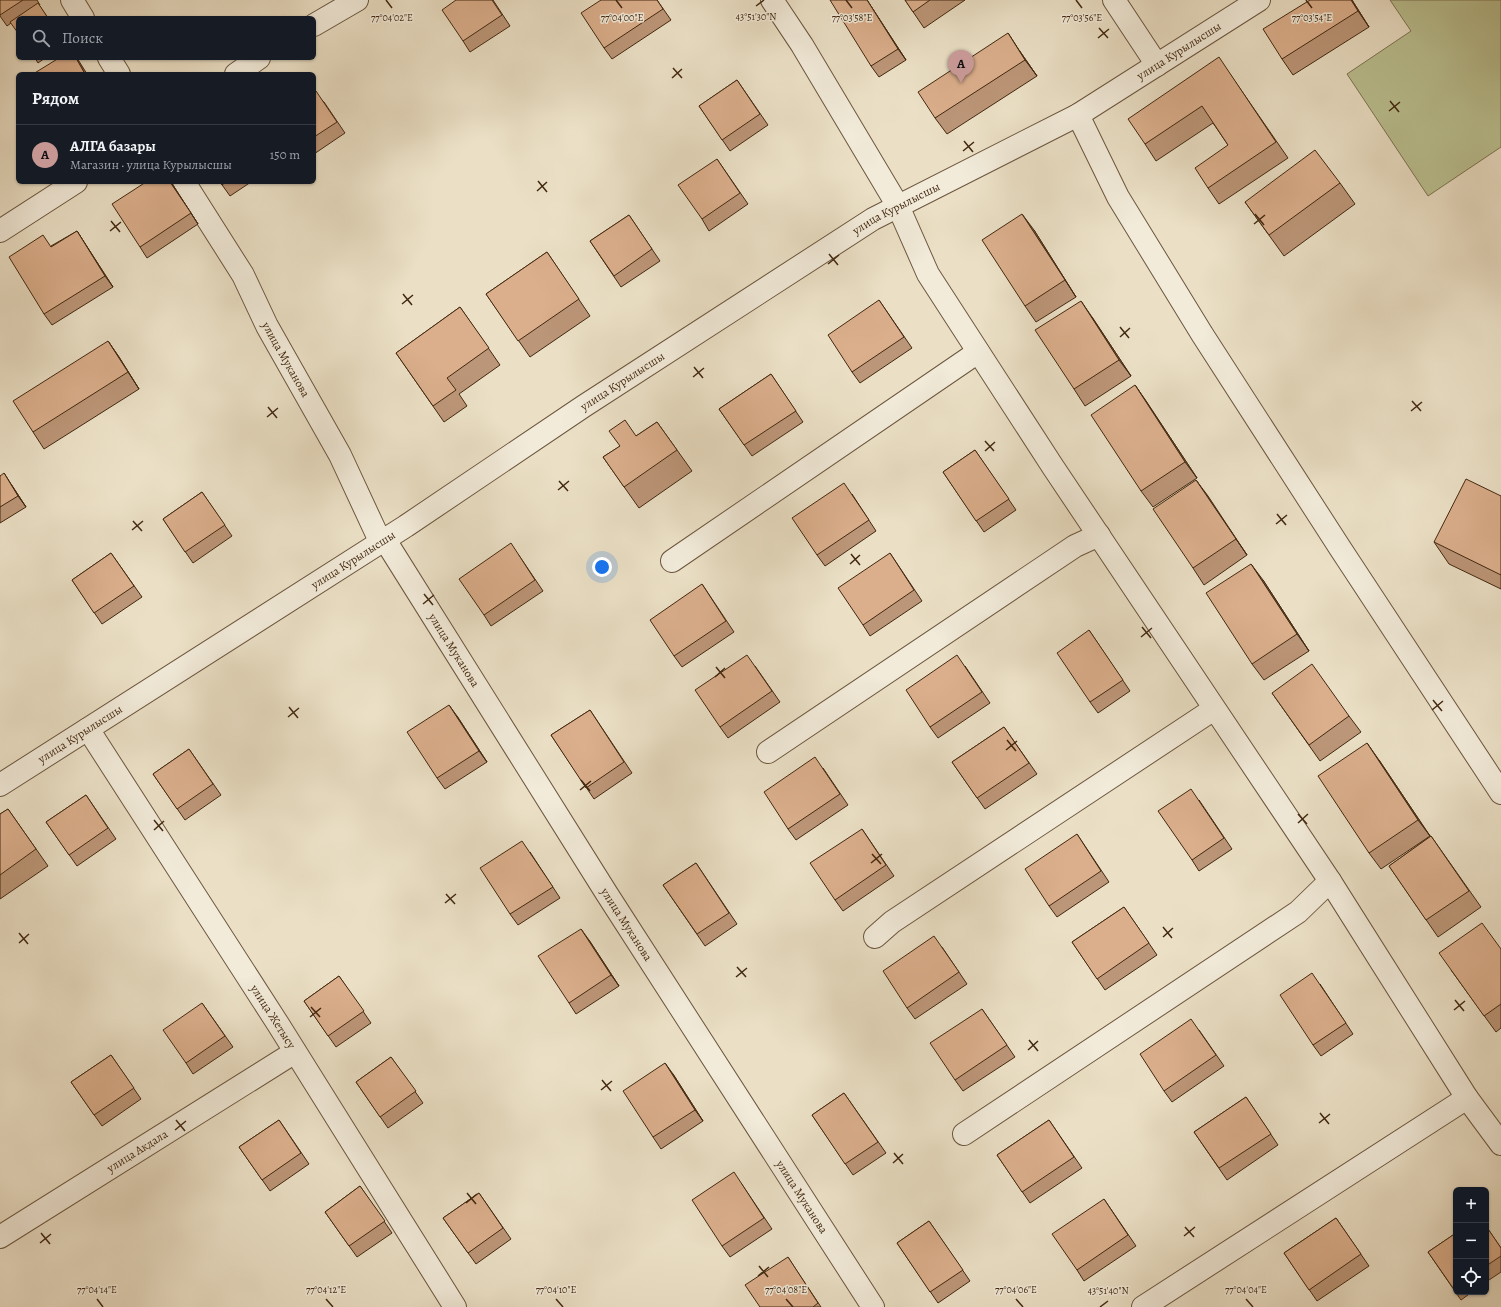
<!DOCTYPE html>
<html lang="ru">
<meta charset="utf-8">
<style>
body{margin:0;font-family:Alegreya,serif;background:#20242c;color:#f1f3f6}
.controls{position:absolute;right:12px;bottom:12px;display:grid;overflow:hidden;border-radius:6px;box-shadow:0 1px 3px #0004}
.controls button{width:36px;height:36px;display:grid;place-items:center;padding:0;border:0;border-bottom:1px solid #363941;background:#171b24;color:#f1f3f6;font:20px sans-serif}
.you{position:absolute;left:602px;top:567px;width:14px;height:14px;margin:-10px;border:3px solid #fff;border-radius:50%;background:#1a73e8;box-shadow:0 0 0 6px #1a73e833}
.badge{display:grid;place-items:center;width:26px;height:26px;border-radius:50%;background:#c59692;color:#111;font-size:13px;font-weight:700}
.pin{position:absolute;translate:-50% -33px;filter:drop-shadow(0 1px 2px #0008)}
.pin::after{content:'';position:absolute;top:21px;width:14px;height:12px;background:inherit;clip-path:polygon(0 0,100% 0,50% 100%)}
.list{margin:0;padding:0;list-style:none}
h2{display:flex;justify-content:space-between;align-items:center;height:52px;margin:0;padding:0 16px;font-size:17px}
h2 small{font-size:13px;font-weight:400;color:#9ea1a6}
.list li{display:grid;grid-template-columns:26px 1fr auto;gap:12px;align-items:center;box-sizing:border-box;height:60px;padding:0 16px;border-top:1px solid #363941}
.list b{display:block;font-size:15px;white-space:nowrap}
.list p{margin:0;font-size:13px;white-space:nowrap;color:#9ea1a6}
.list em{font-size:13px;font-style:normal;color:#9ea1a6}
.icon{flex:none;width:22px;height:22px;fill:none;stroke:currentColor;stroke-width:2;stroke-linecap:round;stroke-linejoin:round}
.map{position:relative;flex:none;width:1501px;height:1307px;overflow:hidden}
.search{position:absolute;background:#171b24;box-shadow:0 1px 3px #0004;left:16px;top:16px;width:300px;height:44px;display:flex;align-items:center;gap:10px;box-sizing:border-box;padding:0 14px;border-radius:6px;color:#9ea1a6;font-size:15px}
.panel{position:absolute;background:#171b24;box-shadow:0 1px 3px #0004;left:16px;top:72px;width:300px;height:112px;border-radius:6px}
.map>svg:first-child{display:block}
.green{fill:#bbc192;stroke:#7e7451}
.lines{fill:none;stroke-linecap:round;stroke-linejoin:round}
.minor-casing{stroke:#6c563e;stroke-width:24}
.minor{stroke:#f2ebda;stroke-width:22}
.wall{fill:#bc9678;stroke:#422810}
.shaded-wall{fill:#997a62;stroke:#422810}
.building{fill:#dbaf8c;stroke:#422810}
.ticks{fill:none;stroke:#422810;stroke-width:1.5}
.labels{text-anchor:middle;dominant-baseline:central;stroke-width:3;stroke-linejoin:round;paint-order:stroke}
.street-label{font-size:12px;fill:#422810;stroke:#f2ebda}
.ticks-label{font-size:10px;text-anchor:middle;fill:#422810;stroke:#f2ebda;stroke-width:3;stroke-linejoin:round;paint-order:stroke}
</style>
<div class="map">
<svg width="1501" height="1307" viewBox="0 0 1501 1307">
<rect width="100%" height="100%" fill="#ebe0c6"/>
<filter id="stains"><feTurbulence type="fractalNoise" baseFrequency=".005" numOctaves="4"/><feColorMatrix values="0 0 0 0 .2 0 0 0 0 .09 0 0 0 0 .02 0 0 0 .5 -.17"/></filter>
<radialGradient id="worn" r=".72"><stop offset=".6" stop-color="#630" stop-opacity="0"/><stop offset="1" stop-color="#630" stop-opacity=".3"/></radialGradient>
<polygon class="green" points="1390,0 1501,0 1501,147 1428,196 1347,74 1411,31"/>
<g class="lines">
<defs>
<g id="minor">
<polyline points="72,0 83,18"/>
<polyline points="772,0 802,45 898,206 928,274 1053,467 1330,881 1467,1098 1501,1144"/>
<polyline points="1114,0 1157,65"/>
<polyline points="314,25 357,0"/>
<polyline points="109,58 119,74"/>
<polyline points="236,74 259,58"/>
<polyline points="1078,115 1118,197 1202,334 1340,548 1501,793"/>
<path id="s1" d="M184 182 243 275 267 326 340 455 380 541"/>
<polyline points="0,231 76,182"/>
<path id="s2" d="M385 540 607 894 873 1307"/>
<polyline points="672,561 978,352"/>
<path id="s3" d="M88 729 278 1024 455 1307"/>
<polyline points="768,752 1075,546 1099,535"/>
<path id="s4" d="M0 785 406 526 584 406 873 219 1078 115 1259 0"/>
<polyline points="875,937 892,922 1214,709"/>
<polyline points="964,1134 1298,912 1330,881"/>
<path id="s5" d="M0 1237 295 1052"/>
<polyline points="1143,1307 1467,1098"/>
</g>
</defs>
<use href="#minor" class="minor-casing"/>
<use href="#minor" class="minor"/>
</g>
<g class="wall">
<polygon points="0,0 37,0 40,5 39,5 48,18 18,18 7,26 0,16"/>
<polygon points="493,0 510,26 470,52 463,41"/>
<polygon points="601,0 657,0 671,20 612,59 604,48"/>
<polygon points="867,0 906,60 879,77 871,66"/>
<polygon points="905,0 965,0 924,28"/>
<polygon points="1310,0 1352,0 1369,27 1293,75 1282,59"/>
<polygon points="1019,50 1037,76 947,134 935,118"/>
<polygon points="35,58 45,58 38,63"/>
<polygon points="1230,74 1288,158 1219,204 1208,188 1228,145 1213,123 1156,161 1145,144"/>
<polygon points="737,80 768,125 730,151 699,106"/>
<polygon points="314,92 324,102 345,133 314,154"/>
<polygon points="717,159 748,204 709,231 702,219"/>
<polygon points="171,182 198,224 147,258 140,247"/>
<polygon points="220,182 251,182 230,196"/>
<polygon points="1340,183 1355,204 1284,256 1245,202"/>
<polygon points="629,215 660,261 621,287 590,241"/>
<polygon points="1034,230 1076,297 1036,322 1025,306"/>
<polygon points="77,231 84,242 113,287 52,325 44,314 51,246"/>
<polygon points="547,252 590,316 530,357 486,294"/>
<polygon points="879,300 912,348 860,383 852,372"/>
<polygon points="460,307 500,365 459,394 467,406 444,422 396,353"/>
<polygon points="1092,317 1131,376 1085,406 1074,389"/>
<polygon points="108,341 119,357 139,389 44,449 33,432"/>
<polygon points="771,374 803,422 752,456 719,409"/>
<polygon points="1135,385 1146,401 1197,478 1153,507 1141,491"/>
<polygon points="657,422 692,471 639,508 603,457 636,436"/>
<polygon points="975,450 1016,510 984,532 943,472"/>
<polygon points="0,476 11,484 26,507 0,523"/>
<polygon points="1196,480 1247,555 1204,585 1193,568"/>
<polygon points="202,492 232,536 193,563 163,519"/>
<polygon points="852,494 876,531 825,566 817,555"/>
<polygon points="1501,496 1501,589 1449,564 1434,542"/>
<polygon points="111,553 142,597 102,624 72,580"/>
<polygon points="890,553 922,601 870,636 863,625"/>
<polygon points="518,554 543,591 491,626 484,615"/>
<polygon points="1263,580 1309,651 1264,680 1252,664"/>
<polygon points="702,584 734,632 682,667 674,656"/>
<polygon points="1089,630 1130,691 1098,713 1090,702"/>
<polygon points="755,666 780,702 728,738 720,727"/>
<polygon points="965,666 990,703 938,738 930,727"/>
<polygon points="1272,693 1349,716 1361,732 1320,761"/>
<polygon points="590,710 632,773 594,799 551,735"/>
<polygon points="457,716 487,762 445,789 437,778"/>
<polygon points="1004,727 1037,774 985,809 952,762"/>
<polygon points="189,749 221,795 185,820 153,774"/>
<polygon points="1379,760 1430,836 1381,869 1369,853"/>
<polygon points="823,768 848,805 796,840 788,829"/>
<polygon points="86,795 116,839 77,866 46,822"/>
<polygon points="1199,800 1232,849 1199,871 1192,860"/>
<polygon points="8,809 48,866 0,899 0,814"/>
<polygon points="862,829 894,876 843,911 835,900"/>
<polygon points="1077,834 1109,882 1057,917 1049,906"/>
<polygon points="1431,836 1481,907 1438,937 1389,866"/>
<polygon points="530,852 560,898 518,925 510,914"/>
<polygon points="696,863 737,924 705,946 663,885"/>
<polygon points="1124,907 1157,955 1105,990 1072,942"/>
<polygon points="589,940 619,986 576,1014 569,1003"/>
<polygon points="942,947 967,984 915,1019 907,1008"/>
<polygon points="1501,949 1501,1028 1496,1032 1451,970"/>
<polygon points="339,976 371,1023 336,1047 304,1001"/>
<polygon points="1320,984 1353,1034 1321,1056 1313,1045"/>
<polygon points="202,1003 233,1047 193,1074 186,1063"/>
<polygon points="982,1009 1015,1057 963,1091 955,1080"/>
<polygon points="1199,1030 1224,1066 1172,1102 1164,1091"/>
<polygon points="111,1055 141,1099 102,1126 71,1082"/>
<polygon points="391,1057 423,1103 388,1128 356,1082"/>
<polygon points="673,1074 703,1121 661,1149 653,1137"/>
<polygon points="844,1093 886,1153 853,1175 812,1115"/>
<polygon points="1246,1097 1278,1145 1227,1180 1194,1132"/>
<polygon points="279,1120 309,1164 270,1191 239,1147"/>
<polygon points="1049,1120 1082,1168 1030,1203 997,1155"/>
<polygon points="741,1183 772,1229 730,1257 722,1246"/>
<polygon points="360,1186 392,1233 357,1257 325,1212"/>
<polygon points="479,1193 511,1239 476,1264 443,1218"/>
<polygon points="1104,1199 1136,1246 1084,1281 1077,1270"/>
<polygon points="1336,1218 1369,1266 1317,1301 1284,1253"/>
<polygon points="929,1221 970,1281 938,1303 897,1243"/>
<polygon points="1486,1226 1501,1248 1501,1272 1486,1282"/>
<polygon points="1456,1233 1456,1292 1472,1292 1461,1300 1428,1252"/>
<polygon points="788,1257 795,1268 821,1307 760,1307"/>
</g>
<g class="shaded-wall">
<polygon points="867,0 906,60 898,49"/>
<polygon points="1351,0 1352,0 1369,27 1358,11"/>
<polygon points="1008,33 1019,50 1037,76 1025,60"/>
<polygon points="76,58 77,58 87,74 85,74"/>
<polygon points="170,182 171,182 198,224 191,213"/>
<polygon points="1022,214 1034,230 1076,297 1065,280"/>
<polygon points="77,231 84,242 113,287 105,276"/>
<polygon points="1081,301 1092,317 1131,376 1119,360"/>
<polygon points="108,341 119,357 139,389 128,372"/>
<polygon points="1135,385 1146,401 1197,478 1185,462"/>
<polygon points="4,473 11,484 26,507 18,496"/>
<polygon points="1196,480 1208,496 1247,555 1236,539"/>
<polygon points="1251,564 1263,580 1309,651 1297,634"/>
<polygon points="449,705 457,716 487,762 479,751"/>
<polygon points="1367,743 1379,760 1430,836 1418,820"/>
<polygon points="581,929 589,940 619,986 611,975"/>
<polygon points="665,1063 673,1074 703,1121 695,1110"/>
</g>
<g class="building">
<polygon points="0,0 23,0 0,15"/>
<polygon points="456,0 492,0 502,15 463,41 442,10"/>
<polygon points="601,0 657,0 663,9 604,48 581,13"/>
<polygon points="830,0 867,0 898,49 871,66"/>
<polygon points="905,0 930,0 913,12"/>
<polygon points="1310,0 1351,0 1358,11 1282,59 1263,29"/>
<polygon points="38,3 48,18 18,18 18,33 10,22"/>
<polygon points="1008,33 1025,60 935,118 918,92"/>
<polygon points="1219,57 1276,142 1208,188 1195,168 1228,145 1202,106 1145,144 1128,119"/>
<polygon points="59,58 76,58 85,74 33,74"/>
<polygon points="737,80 760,114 722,140 699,106"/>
<polygon points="316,91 337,122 314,137 314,92"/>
<polygon points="1315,150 1340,183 1269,235 1245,202"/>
<polygon points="717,159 740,193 702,219 678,185"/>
<polygon points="146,182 170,182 191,213 140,247 112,204"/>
<polygon points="220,182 226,182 222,185"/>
<polygon points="1022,214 1065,280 1025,306 982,240"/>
<polygon points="629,215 652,249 614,276 590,241"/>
<polygon points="77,231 105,276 44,314 9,257 43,235 51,247"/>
<polygon points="547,252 579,299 518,341 486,294"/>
<polygon points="879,300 904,337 852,372 828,335"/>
<polygon points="1081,301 1119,360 1074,389 1035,330"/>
<polygon points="460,307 489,348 447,378 456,390 433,406 396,353"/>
<polygon points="108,341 128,372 33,432 13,401"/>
<polygon points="771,374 796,411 744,445 719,409"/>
<polygon points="1135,385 1185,462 1141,491 1091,415"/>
<polygon points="625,420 636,436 657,422 677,450 624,487 603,457 620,446 609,431"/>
<polygon points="975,450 1009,499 976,521 943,472"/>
<polygon points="4,473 18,496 0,507 0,476"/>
<polygon points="1466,479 1501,496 1501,575 1434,542"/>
<polygon points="1196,480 1236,539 1193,568 1153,509"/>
<polygon points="844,483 869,520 817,555 792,518"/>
<polygon points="202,492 225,525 185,552 163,519"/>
<polygon points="511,543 535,580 484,615 459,579"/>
<polygon points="111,553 134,586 94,613 72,580"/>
<polygon points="890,553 914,590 863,625 838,588"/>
<polygon points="1251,564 1297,634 1252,664 1206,593"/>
<polygon points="702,584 726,621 674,656 650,620"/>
<polygon points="1089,630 1123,680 1090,702 1057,653"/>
<polygon points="747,655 772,691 720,727 695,690"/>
<polygon points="957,655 982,692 930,727 906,690"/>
<polygon points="1312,664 1349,716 1309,745 1272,693"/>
<polygon points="449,705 479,751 437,778 407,732"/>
<polygon points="590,710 624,762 586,788 551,735"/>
<polygon points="1004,727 1029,763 977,798 952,762"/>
<polygon points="1367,743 1418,820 1369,853 1318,776"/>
<polygon points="189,749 213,784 177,809 153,774"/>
<polygon points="815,757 840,794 788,829 764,792"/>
<polygon points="1191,789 1224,838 1192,860 1158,811"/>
<polygon points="86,795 108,828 69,855 46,822"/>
<polygon points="8,809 36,849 0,875 0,814"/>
<polygon points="862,829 886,865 835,900 810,863"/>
<polygon points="1077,834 1101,871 1049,906 1025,869"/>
<polygon points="1431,836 1469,891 1426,920 1389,866"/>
<polygon points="522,841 553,887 510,914 480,868"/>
<polygon points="696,863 729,913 697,934 663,885"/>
<polygon points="1124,907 1149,943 1097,979 1072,942"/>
<polygon points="1482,923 1501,949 1501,1004 1484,1016 1439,953"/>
<polygon points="581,929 611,975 569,1003 538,956"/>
<polygon points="934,936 959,972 907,1008 883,971"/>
<polygon points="1312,973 1346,1023 1313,1045 1280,995"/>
<polygon points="339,976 364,1011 328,1036 304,1001"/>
<polygon points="202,1003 225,1036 186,1063 163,1030"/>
<polygon points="982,1009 1007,1045 955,1080 930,1043"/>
<polygon points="1191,1019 1216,1055 1164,1091 1140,1054"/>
<polygon points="111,1055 134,1088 94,1115 71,1082"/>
<polygon points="391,1057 416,1091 380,1117 356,1082"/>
<polygon points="665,1063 695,1110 653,1137 623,1091"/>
<polygon points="844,1093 878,1142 845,1164 812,1115"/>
<polygon points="1246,1097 1271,1134 1219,1168 1194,1132"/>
<polygon points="279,1120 301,1153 262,1180 239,1147"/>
<polygon points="1049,1120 1074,1157 1022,1192 997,1155"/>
<polygon points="734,1172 764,1218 722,1246 692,1200"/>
<polygon points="360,1186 385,1221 349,1246 325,1212"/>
<polygon points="479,1193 503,1228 468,1253 443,1218"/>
<polygon points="1104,1199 1128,1235 1077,1270 1052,1234"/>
<polygon points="1336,1218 1361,1254 1309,1290 1284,1253"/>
<polygon points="929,1221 963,1270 930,1292 897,1243"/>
<polygon points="1486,1226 1501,1248 1501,1256 1486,1266"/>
<polygon points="1456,1233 1456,1286 1453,1288 1428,1252"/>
<polygon points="788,1257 818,1303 813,1307 760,1307 745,1285"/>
</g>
<path class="ticks" d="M386 0 392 8M616 0 622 8M846 0 852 8M1076 0 1082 8M1306 0 1312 8M756 6 764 0M1099 28 1108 38M1098 38 1109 29M673 68 682 78M672 78 682 69M1390 101 1399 112M1389 111 1400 102M964 141 973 152M963 151 974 142M538 181 547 192M537 191 547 182M1255 214 1264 225M111 221 120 232M1254 224 1265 215M110 231 121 222M829 254 838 265M828 264 839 255M403 294 412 305M402 304 413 295M1120 327 1129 338M1120 337 1130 328M694 367 703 378M693 377 704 368M1412 401 1421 411M268 407 277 418M1411 411 1422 402M267 417 278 408M985 441 994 451M985 451 995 442M559 481 568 491M558 490 569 481M1277 514 1286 525M133 521 142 531M1276 524 1287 515M132 530 143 521M851 554 860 565M850 564 860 555M424 594 433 605M423 604 434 595M1142 627 1151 638M1141 637 1152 628M716 667 725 678M715 677 725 668M1433 700 1442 711M289 707 298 718M1432 710 1443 701M288 717 299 708M1007 740 1016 751M1006 750 1017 741M581 780 590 791M580 790 591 781M1298 814 1307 824M154 820 163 831M1298 823 1308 814M154 830 164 821M872 854 881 864M871 863 882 854M446 894 455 904M445 903 456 894M1163 927 1172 938M19 933 28 944M1163 937 1173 928M19 943 29 934M737 967 746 977M736 977 747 968M1455 1000 1464 1011M311 1007 320 1017M1454 1010 1465 1001M310 1017 321 1008M1029 1040 1038 1051M1028 1050 1038 1041M602 1080 611 1091M601 1090 612 1081M1320 1113 1329 1124M176 1120 185 1131M1319 1123 1330 1114M175 1130 186 1121M894 1153 903 1164M893 1163 903 1154M467 1193 476 1204M466 1203 477 1194M1185 1227 1194 1237M41 1233 50 1244M1184 1236 1195 1227M40 1243 51 1234M759 1266 768 1277M758 1276 769 1267M97 1299 103 1307M326 1299 333 1307M556 1299 563 1307M786 1299 793 1307M1016 1299 1023 1307M1246 1299 1253 1307M1100 1307 1108 1301"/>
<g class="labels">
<g class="street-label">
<text stroke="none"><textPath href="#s4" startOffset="1390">улица Курылысшы</textPath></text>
<text stroke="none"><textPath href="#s4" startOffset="1066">улица Курылысшы</textPath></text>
<text stroke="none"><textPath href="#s1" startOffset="205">улица Муканова</textPath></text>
<text stroke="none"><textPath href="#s4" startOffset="742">улица Курылысшы</textPath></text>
<text stroke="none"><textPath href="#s4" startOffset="419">улица Курылысшы</textPath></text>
<text stroke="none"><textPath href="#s2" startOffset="130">улица Муканова</textPath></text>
<text stroke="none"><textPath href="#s4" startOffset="95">улица Курылысшы</textPath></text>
<text stroke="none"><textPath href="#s2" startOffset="454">улица Муканова</textPath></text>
<text stroke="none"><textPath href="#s3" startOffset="342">улица Жетысу</textPath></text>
<text stroke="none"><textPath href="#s5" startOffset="162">улица Акдала</textPath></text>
<text stroke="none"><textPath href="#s2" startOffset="778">улица Муканова</textPath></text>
</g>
</g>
<g class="ticks-label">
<text x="756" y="20">43°51'30"N</text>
<text x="392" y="21">77°04'02"E</text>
<text x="1082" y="21">77°03'56"E</text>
<text x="622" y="21">77°04'00"E</text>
<text x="852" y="21">77°03'58"E</text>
<text x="1312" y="21">77°03'54"E</text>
<text x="97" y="1293">77°04'14"E</text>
<text x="326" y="1293">77°04'12"E</text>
<text x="556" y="1293">77°04'10"E</text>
<text x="786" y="1293">77°04'08"E</text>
<text x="1016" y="1293">77°04'06"E</text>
<text x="1246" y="1293">77°04'04"E</text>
<text x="1108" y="1294">43°51'40"N</text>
</g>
<rect width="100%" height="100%" filter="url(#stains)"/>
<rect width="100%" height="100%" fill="url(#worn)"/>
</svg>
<div class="controls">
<button>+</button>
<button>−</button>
<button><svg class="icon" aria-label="locate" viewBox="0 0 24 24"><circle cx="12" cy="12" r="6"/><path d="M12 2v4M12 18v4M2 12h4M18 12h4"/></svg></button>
</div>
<div class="you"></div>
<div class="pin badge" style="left:961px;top:83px">A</div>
<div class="search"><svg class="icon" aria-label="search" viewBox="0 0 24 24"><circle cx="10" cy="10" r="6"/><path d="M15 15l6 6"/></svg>Поиск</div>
<section class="panel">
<h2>Рядом<small></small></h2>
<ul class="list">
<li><span class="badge">A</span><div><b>АЛГА базары</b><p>Магазин · улица Курылысшы</p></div><em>150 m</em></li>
</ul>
</section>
</div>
